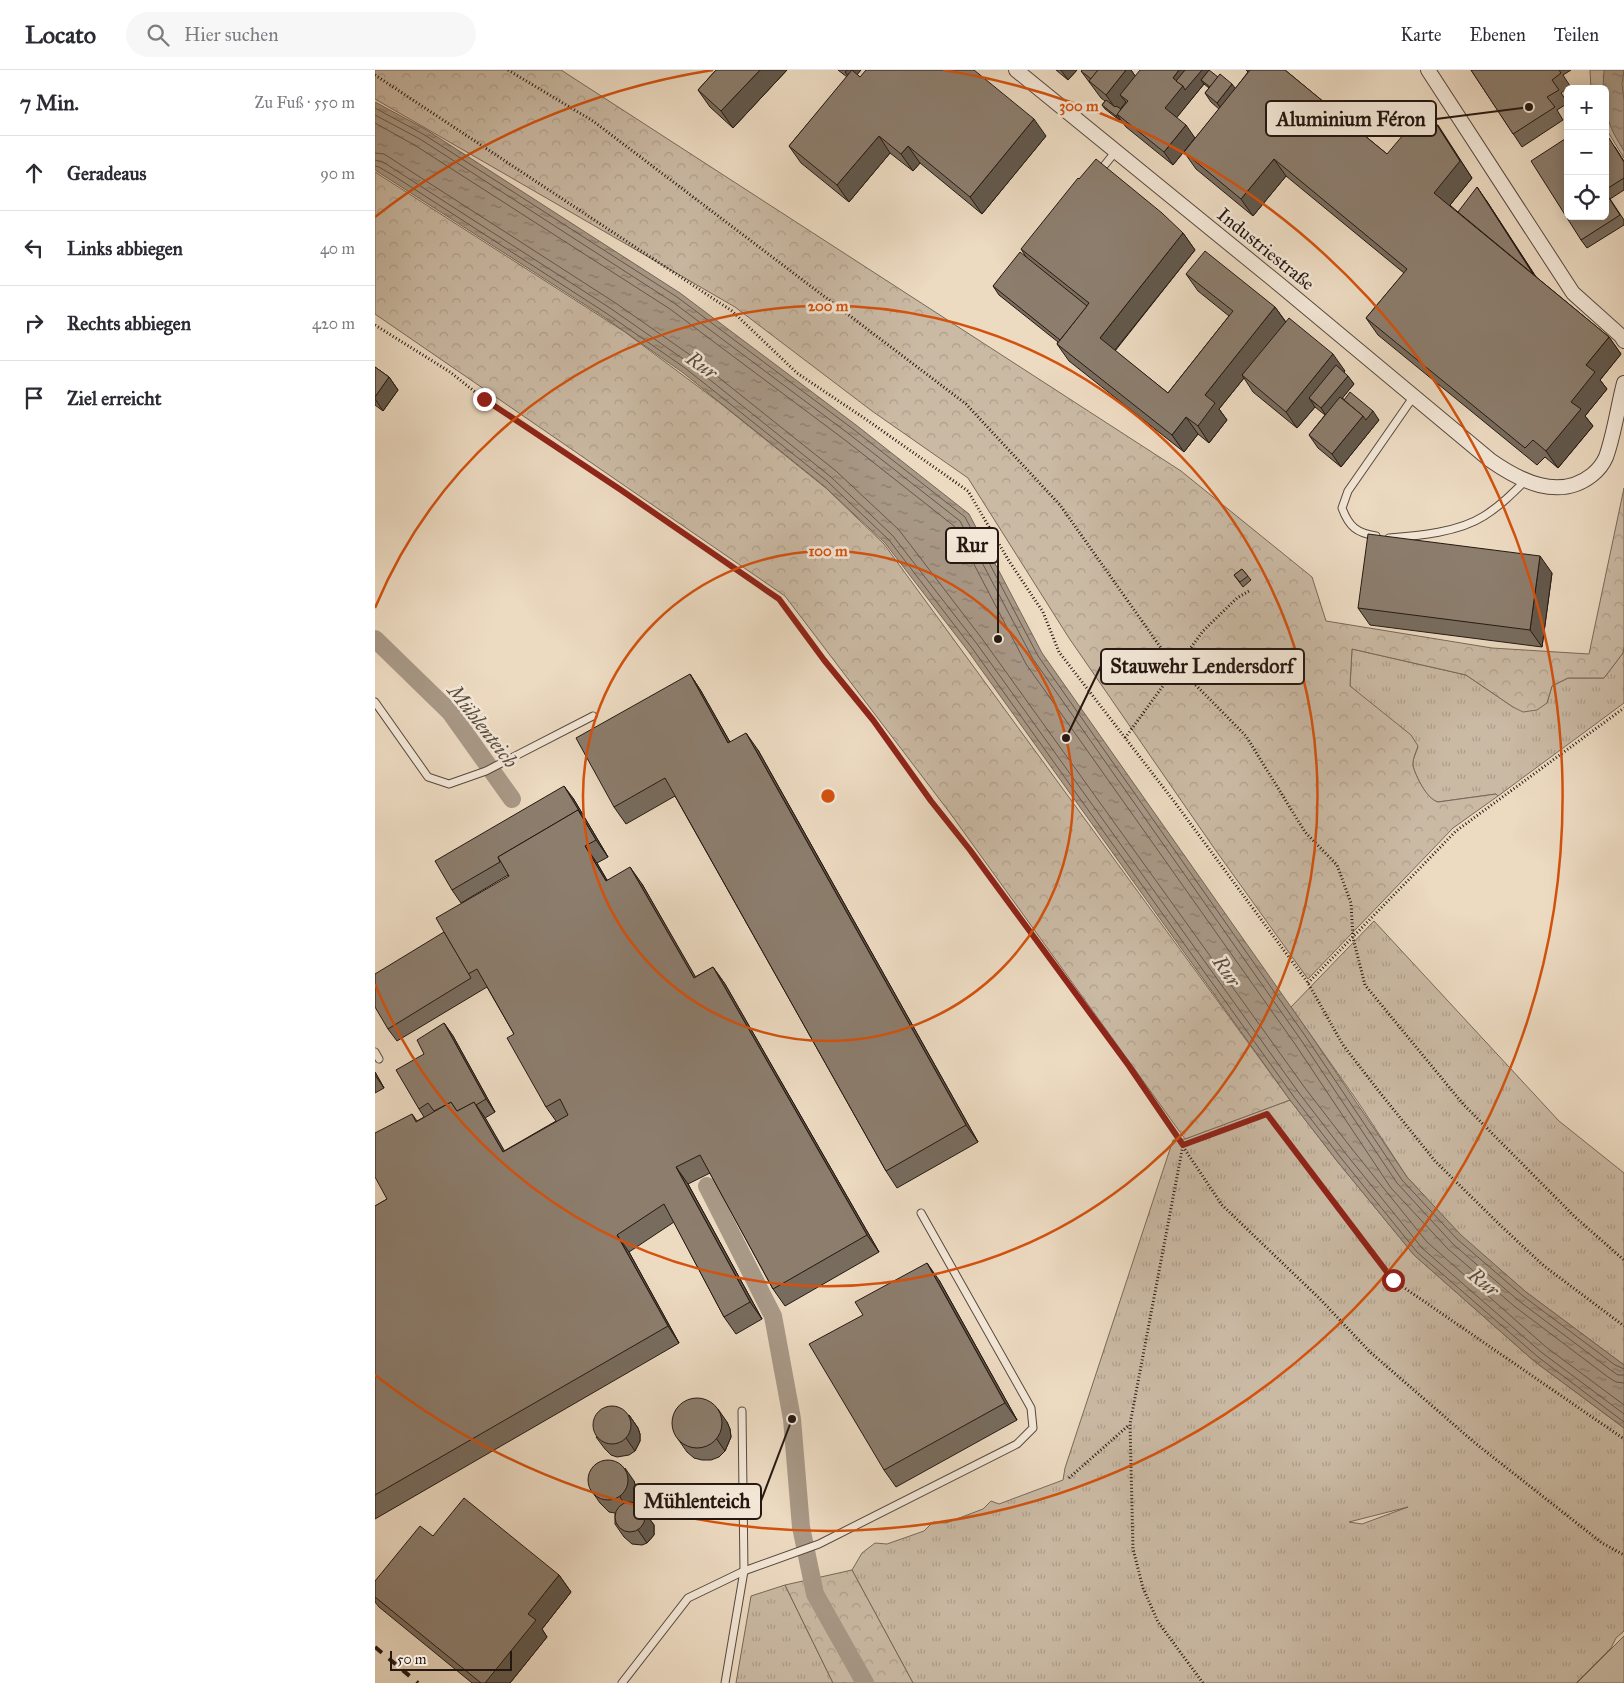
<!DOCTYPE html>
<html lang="de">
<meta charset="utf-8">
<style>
body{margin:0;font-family:"IM FELL Great Primer",serif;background:#f7f7f7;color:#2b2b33}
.controls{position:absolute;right:15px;top:15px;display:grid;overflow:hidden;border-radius:8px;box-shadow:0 2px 12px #0003}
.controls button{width:45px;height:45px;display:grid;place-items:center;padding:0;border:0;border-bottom:1px solid #e1e1e2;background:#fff;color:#2b2b33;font:25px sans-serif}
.scale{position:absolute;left:15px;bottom:12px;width:122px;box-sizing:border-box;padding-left:5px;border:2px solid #251812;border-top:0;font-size:14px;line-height:18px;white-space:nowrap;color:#251812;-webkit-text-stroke:4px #f3e7d7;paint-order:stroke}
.stop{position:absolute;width:15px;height:15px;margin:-11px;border:4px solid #8f2418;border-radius:50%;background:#fff}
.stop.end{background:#8f2418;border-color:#fff;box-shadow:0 1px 5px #0008}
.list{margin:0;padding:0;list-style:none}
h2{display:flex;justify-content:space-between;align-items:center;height:65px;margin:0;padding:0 20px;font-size:21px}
h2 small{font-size:16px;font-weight:400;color:#7c7c81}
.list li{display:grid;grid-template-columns:32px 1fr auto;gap:15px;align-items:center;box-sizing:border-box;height:75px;padding:0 20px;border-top:1px solid #e1e1e2}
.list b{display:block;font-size:19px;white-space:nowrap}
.list em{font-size:16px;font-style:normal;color:#7c7c81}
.icon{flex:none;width:28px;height:28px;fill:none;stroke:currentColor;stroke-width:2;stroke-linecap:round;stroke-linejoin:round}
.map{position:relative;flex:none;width:1249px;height:1613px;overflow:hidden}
header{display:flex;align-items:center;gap:30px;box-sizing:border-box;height:70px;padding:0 25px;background:#fff;border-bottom:1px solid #e1e1e2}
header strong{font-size:24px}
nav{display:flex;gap:28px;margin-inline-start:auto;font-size:18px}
.search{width:350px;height:45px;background:#f7f7f7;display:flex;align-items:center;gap:12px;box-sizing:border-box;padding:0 18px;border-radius:28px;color:#7c7c81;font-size:19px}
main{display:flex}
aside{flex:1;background:#fff}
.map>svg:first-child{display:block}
.grass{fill:url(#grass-tufts);stroke:#78685a;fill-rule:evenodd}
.forest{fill:url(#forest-crowns);stroke:#78685a}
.pitch{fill:#cab9a3;stroke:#78685a}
.water{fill:url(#water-ripples);stroke:#746558}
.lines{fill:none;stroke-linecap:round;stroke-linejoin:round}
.shore{stroke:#66584c;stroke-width:1}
.canal{stroke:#a89886;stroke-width:18}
.lane-casing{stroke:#57483e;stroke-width:9}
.street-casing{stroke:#57483e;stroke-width:16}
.path{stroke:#251812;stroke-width:3;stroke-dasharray:1 2.5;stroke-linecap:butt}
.lane{stroke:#f3e7d7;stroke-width:7}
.street{stroke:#f3e7d7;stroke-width:14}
.rail{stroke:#251812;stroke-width:4;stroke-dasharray:9 9;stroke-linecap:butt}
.wall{fill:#786c5e;stroke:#251812}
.shaded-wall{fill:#62584c;stroke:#251812}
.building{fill:#8c7d6d;stroke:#251812}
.route{stroke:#8f2418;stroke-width:6}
.ring{fill:none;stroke:#d4520d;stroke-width:2.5}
.labels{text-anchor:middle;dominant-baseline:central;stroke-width:5;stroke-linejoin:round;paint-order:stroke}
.street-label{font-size:19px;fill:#251812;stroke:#f3e7d7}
.water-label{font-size:20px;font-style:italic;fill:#594b40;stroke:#f3e7d7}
.centre{fill:#d4520d;stroke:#f3e7d7;stroke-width:2.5}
.ring-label{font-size:15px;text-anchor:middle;font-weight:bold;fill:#d4520d;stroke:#f3e7d7;stroke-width:5;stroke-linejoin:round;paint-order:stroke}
.leader{fill:none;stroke:#251812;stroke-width:2}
.callout-dot{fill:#251812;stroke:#f3e7d7;stroke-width:2}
.callout{fill:#f3e7d7;stroke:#251812;stroke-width:2}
.callout-label{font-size:20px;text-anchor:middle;font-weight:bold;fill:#251812}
</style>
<header>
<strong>Locato</strong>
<div class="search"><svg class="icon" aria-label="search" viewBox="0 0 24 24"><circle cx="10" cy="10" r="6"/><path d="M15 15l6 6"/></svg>Hier suchen</div>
<nav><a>Karte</a><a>Ebenen</a><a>Teilen</a></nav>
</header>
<main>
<aside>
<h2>7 Min.<small>Zu Fuß · 550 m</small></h2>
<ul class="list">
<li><svg class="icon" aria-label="ahead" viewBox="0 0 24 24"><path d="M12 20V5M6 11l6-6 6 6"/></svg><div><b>Geradeaus</b></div><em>90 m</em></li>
<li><svg class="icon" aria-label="left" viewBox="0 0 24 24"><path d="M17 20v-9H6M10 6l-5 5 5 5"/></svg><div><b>Links abbiegen</b></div><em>40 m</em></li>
<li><svg class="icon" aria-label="right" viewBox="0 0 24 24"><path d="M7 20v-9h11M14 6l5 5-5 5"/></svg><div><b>Rechts abbiegen</b></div><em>420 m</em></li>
<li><svg class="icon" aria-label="arrive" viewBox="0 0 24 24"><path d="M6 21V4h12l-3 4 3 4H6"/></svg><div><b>Ziel erreicht</b></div></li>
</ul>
</aside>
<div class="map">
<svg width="1249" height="1613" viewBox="0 0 1249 1613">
<defs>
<pattern id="grass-tufts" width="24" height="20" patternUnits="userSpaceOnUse" patternTransform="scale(1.25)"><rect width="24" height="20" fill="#cab9a3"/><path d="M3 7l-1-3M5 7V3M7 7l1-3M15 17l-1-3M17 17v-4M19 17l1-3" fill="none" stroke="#ad9e8b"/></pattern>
<pattern id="forest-crowns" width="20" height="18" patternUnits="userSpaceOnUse" patternTransform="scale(1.25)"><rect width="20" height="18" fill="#cab9a3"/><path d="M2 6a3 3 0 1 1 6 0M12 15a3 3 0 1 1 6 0" fill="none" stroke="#ad9e8b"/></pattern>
<pattern id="water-ripples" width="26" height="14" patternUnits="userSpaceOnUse" patternTransform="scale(1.25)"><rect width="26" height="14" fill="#a89886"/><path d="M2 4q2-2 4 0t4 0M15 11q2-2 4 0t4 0" fill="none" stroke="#897b6c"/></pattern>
</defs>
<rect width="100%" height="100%" fill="#ecdac1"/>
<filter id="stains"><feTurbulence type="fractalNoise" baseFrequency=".004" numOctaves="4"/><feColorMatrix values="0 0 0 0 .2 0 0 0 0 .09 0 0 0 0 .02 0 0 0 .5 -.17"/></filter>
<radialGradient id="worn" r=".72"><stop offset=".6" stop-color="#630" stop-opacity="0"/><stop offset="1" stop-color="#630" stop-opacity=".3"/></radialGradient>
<g class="grass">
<path d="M1249 576V633L1123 726 1121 724 1063 732C1052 730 1041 707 1038 696 1037 690 1041 683 1043 677L975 616 977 579 1091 605 1138 637 1172 633 1177 616 1193 608H1229L1248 583Z"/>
<polygon points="999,851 1184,1051 1249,1103 1249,1295 1151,1222 1085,1165 1032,1107 983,1032 916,937"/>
<path d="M915 1030 962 1091 1039 1185 1159 1291 1249 1358V1561L1241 1568 1236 1578 1201 1613H538L477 1500 487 1483 500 1473 512 1474 549 1461 558 1452 571 1453 608 1439 616 1431 624 1434 688 1410 690 1398 798 1070 810 1069ZM1033 1437 987 1454 974 1452Z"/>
<polygon points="410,1515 458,1613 361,1613 376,1526"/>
</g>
<g class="forest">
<path d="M0 0H186L806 401 937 507 951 551 1117 578 1214 584 1249 418V576L1248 583 1229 608H1193L1177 616 1172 633 1162 640 1148 642 1138 637 1091 605 977 579 975 616 1036 665 1043 676C1041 682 1037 690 1038 696 1041 707 1052 729 1063 732L1121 724 1123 726 1078 758 933 909 839 778 694 568 593 408 497 341 360 237 0 29Z"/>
<polygon points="1215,0 1249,0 1249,88 1230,57 1230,19 1216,19"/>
<polygon points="0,102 250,262 345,333 452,419 509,474 915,1030 810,1069 575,743 410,526 0,244"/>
<polygon points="477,1500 538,1613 458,1613 410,1515"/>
</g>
<polygon class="pitch" points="1249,1566 1249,1613 1202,1613"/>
<g class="water">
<path d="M1229 0H1249L1247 14 1249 30V81C1234 57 1230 47 1230 19H1228Z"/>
<polygon points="0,32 50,59 305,223 481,355 594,444 667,583 935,964 1032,1107 1086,1165 1151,1222 1249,1295 1249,1358 1159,1291 1039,1185 962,1091 915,1030 593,581 510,473 448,415 307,302 229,247 0,100"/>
</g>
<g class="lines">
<g class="shore">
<polyline points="0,38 48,64 302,227 478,359 590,447 663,586 931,967 1027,1110 1082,1169 1148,1226 1240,1295 1249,1299"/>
<polyline points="0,45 45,69 299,233 474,364 585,451 658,589 926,970 1022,1113 1078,1174 1144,1231 1237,1301 1243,1305 1249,1305"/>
<polyline points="0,53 41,76 295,239 470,370 579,456 651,594 920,974 1016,1118 1073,1179 1139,1236 1233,1307 1241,1312 1249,1313"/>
<polyline points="0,83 9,84 23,93 239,232 318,287 461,401 524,460 608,570 930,1018 977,1079 1052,1172 1171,1277 1249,1335"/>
<polyline points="0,90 8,92 235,238 314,293 456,407 518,466 602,574 924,1023 971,1084 1047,1178 1166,1282 1249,1344"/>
<polyline points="0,96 4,97 16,104 231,243 310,298 452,411 514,470 597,578 919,1027 966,1088 1042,1182 1163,1287 1249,1352"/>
</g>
<g class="canal">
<polyline points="0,569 75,642 137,729"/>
<polyline points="332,1116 398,1246 417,1349 426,1457 440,1524 490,1613"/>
</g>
<defs>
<g id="lane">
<polyline points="724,102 741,81"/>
<path d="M1001 466C982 463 974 457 967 438L973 421 1039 326"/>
<path d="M1014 468C1044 466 1084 462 1109 446 1125 436 1138 423 1151 410"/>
<polyline points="0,632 53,707 74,714 111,701 218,646"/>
<polyline points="0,982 4,989"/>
<polyline points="247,1613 313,1528 369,1501 444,1474 642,1374 658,1358 656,1338 546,1143"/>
<polyline points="350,1613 369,1501 367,1341"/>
</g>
<g id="street">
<path d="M641 0 905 215 1115 390C1145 411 1184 431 1217 405 1222 401 1228 394 1231 387 1239 365 1243 336 1249 313"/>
<polyline points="1053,0 1198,223 1246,266 1249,271"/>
</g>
</defs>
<use href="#lane" class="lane-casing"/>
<use href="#street" class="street-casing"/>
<g class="path">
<polyline points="133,0 218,51 591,334 685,435 791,585 871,666 930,762 962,795 976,833 978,868 990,915 1088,1034 1200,1147 1249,1190"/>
<polyline points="0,5 357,241 422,303 489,348 593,421 634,491 668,542 684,582 798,730 933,913 968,975 1006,1024 1060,1091 1125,1155 1169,1196 1249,1256"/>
<polyline points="0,255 75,302 109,329 246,419 404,529 449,590 499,650 556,731 595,780 754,996 847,1135 945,1229 995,1282 1100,1373 1227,1473 1249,1485"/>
<polyline points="750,668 828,561 862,528 874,521"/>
<polyline points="933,913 1081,761 1249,638"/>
<polyline points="694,1408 754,1355"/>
<polyline points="828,1613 783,1552 768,1518 758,1479 755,1354 808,1075 892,1044 1018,1210 1249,1369"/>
</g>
<use href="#lane" class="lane"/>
<use href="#street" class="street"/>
<polyline class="rail" points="0,1577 43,1613"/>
</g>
<g class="wall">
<polygon points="341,0 412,0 358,58 335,37 323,20"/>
<polygon points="463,0 486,0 482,4 485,7 671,66 607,144 545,93 538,101 515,83 474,132 426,93 414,76 472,7"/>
<polygon points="681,0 702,0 693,10"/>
<polygon points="707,0 756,0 760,6 843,7 860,19 873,2 871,0 910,0 1012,84 1063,55 1097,108 1075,135 1083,142 1111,130 1160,206 1234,267 1246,284 1225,310 1232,319 1210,346 1218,356 1183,398 1170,387 1162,395 1003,265 991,248 1029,203 911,106 878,146 821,99 809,82 844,39 836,32 830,23 834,18 829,14 801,48 820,68 798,95 751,57 745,49 744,50 730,39 727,35 730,31 726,28 706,1"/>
<polygon points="1096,0 1196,0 1188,5 1195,16 1186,23 1193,33 1182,40 1188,50 1147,77"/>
<polygon points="1230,70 1240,77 1249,91 1249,120 1235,129 1249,150 1249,155 1212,178 1206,170 1230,146"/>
<polygon points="808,163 820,180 740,281 793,323 854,246 823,221 811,204 900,237 911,252 970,301 969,302 979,314 967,328 1004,350 966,397 943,378 934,365 950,345 940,337 922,358 878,322 869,308 844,339 852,350 834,373 823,364 809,382 694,291 682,274 683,272 624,225 618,216 651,187 646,179"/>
<polygon points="0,297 14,307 23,320 8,341 0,335"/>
<polygon points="867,499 876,510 868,517 859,505"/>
<polygon points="1177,503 1167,577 995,555 983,538"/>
<polygon points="315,604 326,621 355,672 383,680 603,1072 522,1118 511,1101 300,726 251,754 239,737"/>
<polygon points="198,728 233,787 222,793 232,810 267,814 320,907 338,897 350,914 504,1182 410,1236 398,1219 335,1103 313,1114 387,1249 361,1264 349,1247 299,1152 254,1182 304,1273 0,1449 0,1136 12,1129 37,1044 42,1051 49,1047 44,1039 49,984 69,953 78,966 120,1042 110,1048 129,1081 181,1051 171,1037 139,964 112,917 22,971 13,959 69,862 134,806 133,805 86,833 77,820"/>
<polygon points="0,1002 9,1018 0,1023"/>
<polygon points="564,1210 642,1350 521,1417 509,1400"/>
<polygon points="254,1345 263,1358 265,1364 265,1371 260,1381 254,1385 242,1387 236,1385 230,1379 221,1367"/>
<polygon points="352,1352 355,1359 356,1367 350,1381 344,1387 336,1390 327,1390 319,1388 312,1382 303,1369"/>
<polygon points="259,1411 263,1424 262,1430 260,1433 276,1451 279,1455 279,1465 272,1473 267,1475 257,1474 249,1467 240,1454 240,1443 234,1442 225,1433 216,1420"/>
<polygon points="58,1466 184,1505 196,1522 167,1559 172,1567 135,1613 97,1613 4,1537 0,1532 0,1511"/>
</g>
<g class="shaded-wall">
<polygon points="385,0 412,0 358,58 346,41"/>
<polygon points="472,0 486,0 477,11 470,2"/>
<polygon points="686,0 702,0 693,10"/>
<polygon points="751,0 756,0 766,14 745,25 751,32 743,42 731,25"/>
<polygon points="804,0 835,0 826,10 829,14 799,51 790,38 798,8"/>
<polygon points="857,14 863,22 848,41 842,33"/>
<polygon points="1051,38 1097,108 1071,140 1059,123"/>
<polygon points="742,44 745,49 744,50 741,46"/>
<polygon points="659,49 671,66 607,144 595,127"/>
<polygon points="811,55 820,68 798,95 789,82"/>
<polygon points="504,66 515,83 474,132 462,115"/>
<polygon points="533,76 545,93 538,101 526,84"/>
<polygon points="899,89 911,106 878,146 866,129"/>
<polygon points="1102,117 1111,130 1169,219 1160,206"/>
<polygon points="808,163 820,180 736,285 725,268"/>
<polygon points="900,237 912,254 867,305 869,308 844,339 852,350 834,373 823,356 830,325"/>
<polygon points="1234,267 1246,284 1225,310 1232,319 1210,346 1218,356 1183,398 1171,381 1211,295"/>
<polygon points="958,284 970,301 942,335 934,328 940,337 922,358 911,342"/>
<polygon points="973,306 979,314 952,347 946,338"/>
<polygon points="14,307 23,320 8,341 0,329 0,327"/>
<polygon points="998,341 1004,350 966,397 957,384 988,346"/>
<polygon points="811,347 823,364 809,382 797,365"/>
<polygon points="1165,486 1177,503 1167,577 1155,560"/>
<polygon points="315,604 326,621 365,690 353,673"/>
<polygon points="371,663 383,680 603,1072 591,1055"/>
<polygon points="189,716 198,728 233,787 221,770"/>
<polygon points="210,776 222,793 242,828 231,811"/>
<polygon points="255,797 267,814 331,925 319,908"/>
<polygon points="338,897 350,914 504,1182 492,1165"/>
<polygon points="69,953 78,966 120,1042 111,1029"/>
<polygon points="0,1002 9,1018 0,1005"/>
<polygon points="99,1032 111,1049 140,1099 128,1082"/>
<polygon points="301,1097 313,1114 387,1249 375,1232"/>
<polygon points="242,1165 254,1182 304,1273 293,1256"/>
<polygon points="552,1193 564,1210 642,1350 630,1333"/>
<polygon points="343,1339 352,1352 355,1359 356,1367 350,1381 341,1368"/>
<polygon points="254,1345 263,1358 265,1364 265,1371 260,1381 251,1368"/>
<polygon points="250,1398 259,1411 263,1424 262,1430 254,1440 245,1427"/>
<polygon points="267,1438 279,1455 279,1465 272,1473 263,1460"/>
<polygon points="184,1505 196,1522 167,1559 172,1567 135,1613 110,1613 153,1544"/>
</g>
<g class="building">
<polygon points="341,0 385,0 346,41 323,20"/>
<polygon points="477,0 485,7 491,0 599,0 659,49 595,127 533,76 526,84 504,66 462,115 414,76"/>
<polygon points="707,0 723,0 716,9 706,1"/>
<polygon points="723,0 751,0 731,25 714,11"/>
<polygon points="765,0 804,0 798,8 808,16 790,38 811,55 789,82 742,44 753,31 745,25"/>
<polygon points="810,0 827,0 810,20 808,16 801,11"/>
<polygon points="834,0 843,7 835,17 826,10"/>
<polygon points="875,0 910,0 1012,84 1051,38 1085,91 1059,123 1234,267 1211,295 1220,302 1196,332 1206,339 1171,381 1158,370 1150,378 991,248 1032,199 899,89 866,129 809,82"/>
<polygon points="1096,0 1184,0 1186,3 1177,10 1184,20 1172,27 1180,37 1138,64"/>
<polygon points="845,4 857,14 842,33 830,23"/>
<polygon points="731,30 740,37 741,36 746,39 741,46 727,35"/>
<polygon points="1193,67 1193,146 1230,146 1230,122 1245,145 1206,170 1156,91"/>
<polygon points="1234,68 1249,92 1249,108 1230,120 1230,70"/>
<polygon points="721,89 787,143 808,163 725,268 793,323 858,241 811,204 830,181 900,237 830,325 840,333 823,356 811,347 797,365 682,274 714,233 646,179 703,108 704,109"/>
<polygon points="1102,117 1158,204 1083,142"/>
<polygon points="645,182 712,236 685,270 618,216"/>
<polygon points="914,248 958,284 911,342 867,305"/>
<polygon points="961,295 973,306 946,338 934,328"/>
<polygon points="0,297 14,307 0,327"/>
<polygon points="975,322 998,341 991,350 988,346 969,330"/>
<polygon points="965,327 988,346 957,384 934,365"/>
<polygon points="993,464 1165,486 1155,560 983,538"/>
<polygon points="867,499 873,506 865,512 859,505"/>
<polygon points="315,604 353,673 371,663 591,1055 511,1101 290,708 239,737 201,668"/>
<polygon points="189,716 206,744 203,740 123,787 125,792 77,820 60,791"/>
<polygon points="203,740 221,770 210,776 231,811 255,797 319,908 338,897 492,1165 398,1219 325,1085 301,1097 375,1232 349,1247 289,1134 242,1165 293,1256 0,1425 0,1136 12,1129 0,1107 0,1063 37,1044 41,1052 76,1032 82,1041 99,1032 128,1082 193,1045 185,1029 171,1037 132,968 139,964 102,899 93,904 61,848 134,806 123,787"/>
<polygon points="69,862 96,908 13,959 0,937 0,904"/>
<polygon points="69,953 111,1029 101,1035 99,1032 82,1041 76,1032 59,1041 53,1033 44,1039 21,1000 49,984 42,970"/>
<polygon points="552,1193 630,1333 509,1400 434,1274 488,1245 480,1232"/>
<circle cx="322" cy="1353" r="25"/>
<circle cx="237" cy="1355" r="19"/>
<circle cx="233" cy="1410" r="20"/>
<polygon points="89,1428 184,1505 153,1544 161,1550 110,1613 106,1613 0,1527 0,1511 45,1456 58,1466"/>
<circle cx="255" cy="1447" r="15"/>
</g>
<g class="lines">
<polyline class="route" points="109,329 246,420 404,529 449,590 498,650 556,731 595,780 754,996 808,1075 892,1044 1018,1210"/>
</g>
<g class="ring">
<circle cx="453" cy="726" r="245"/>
<path d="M0 538A490 490 0 1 1 0 914"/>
<path d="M0 147A735 735 0 0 1 338 0M568 0A735 735 0 1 1 0 1305"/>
</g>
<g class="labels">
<g class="street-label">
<text transform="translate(891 179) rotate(39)">Industriestraße</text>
</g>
<g class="water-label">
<text transform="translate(327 295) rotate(35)">Rur</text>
<text transform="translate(108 656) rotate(52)">Mühlenteich</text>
<text transform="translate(852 901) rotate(55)">Rur</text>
<text transform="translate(1109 1212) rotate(39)">Rur</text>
</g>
</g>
<circle cx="453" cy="726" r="8" class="centre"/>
<g class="ring-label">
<text x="704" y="41">300 m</text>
<text x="453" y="241">200 m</text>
<text x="453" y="486">100 m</text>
</g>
<path class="leader" d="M1154 37L1061 49M623 569L623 475M691 668L726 596M417 1349L386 1431"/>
<g class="callout-dot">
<circle cx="1154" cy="37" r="5"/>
<circle cx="623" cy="569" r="5"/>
<circle cx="691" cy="668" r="5"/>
<circle cx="417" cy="1349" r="5"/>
</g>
<g class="callout">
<rect x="891" y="31" width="170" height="35" rx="5"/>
<rect x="571" y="458" width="52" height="35" rx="5"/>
<rect x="726" y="579" width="203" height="35" rx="5"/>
<rect x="259" y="1414" width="127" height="35" rx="5"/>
</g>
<g class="callout-label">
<text x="976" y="56">Aluminium Féron</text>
<text x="597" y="482">Rur</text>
<text x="827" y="603">Stauwehr Lendersdorf</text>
<text x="322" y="1438">Mühlenteich</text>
</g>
<rect width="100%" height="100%" filter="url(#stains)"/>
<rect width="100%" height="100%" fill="url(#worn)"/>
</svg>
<div class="controls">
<button>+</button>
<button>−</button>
<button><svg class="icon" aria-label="locate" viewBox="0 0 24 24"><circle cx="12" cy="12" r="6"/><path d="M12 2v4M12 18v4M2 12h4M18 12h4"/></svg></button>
</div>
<div class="scale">50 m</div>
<div class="stop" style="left:1018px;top:1210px"></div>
<div class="stop end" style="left:109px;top:329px"></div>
</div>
</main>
